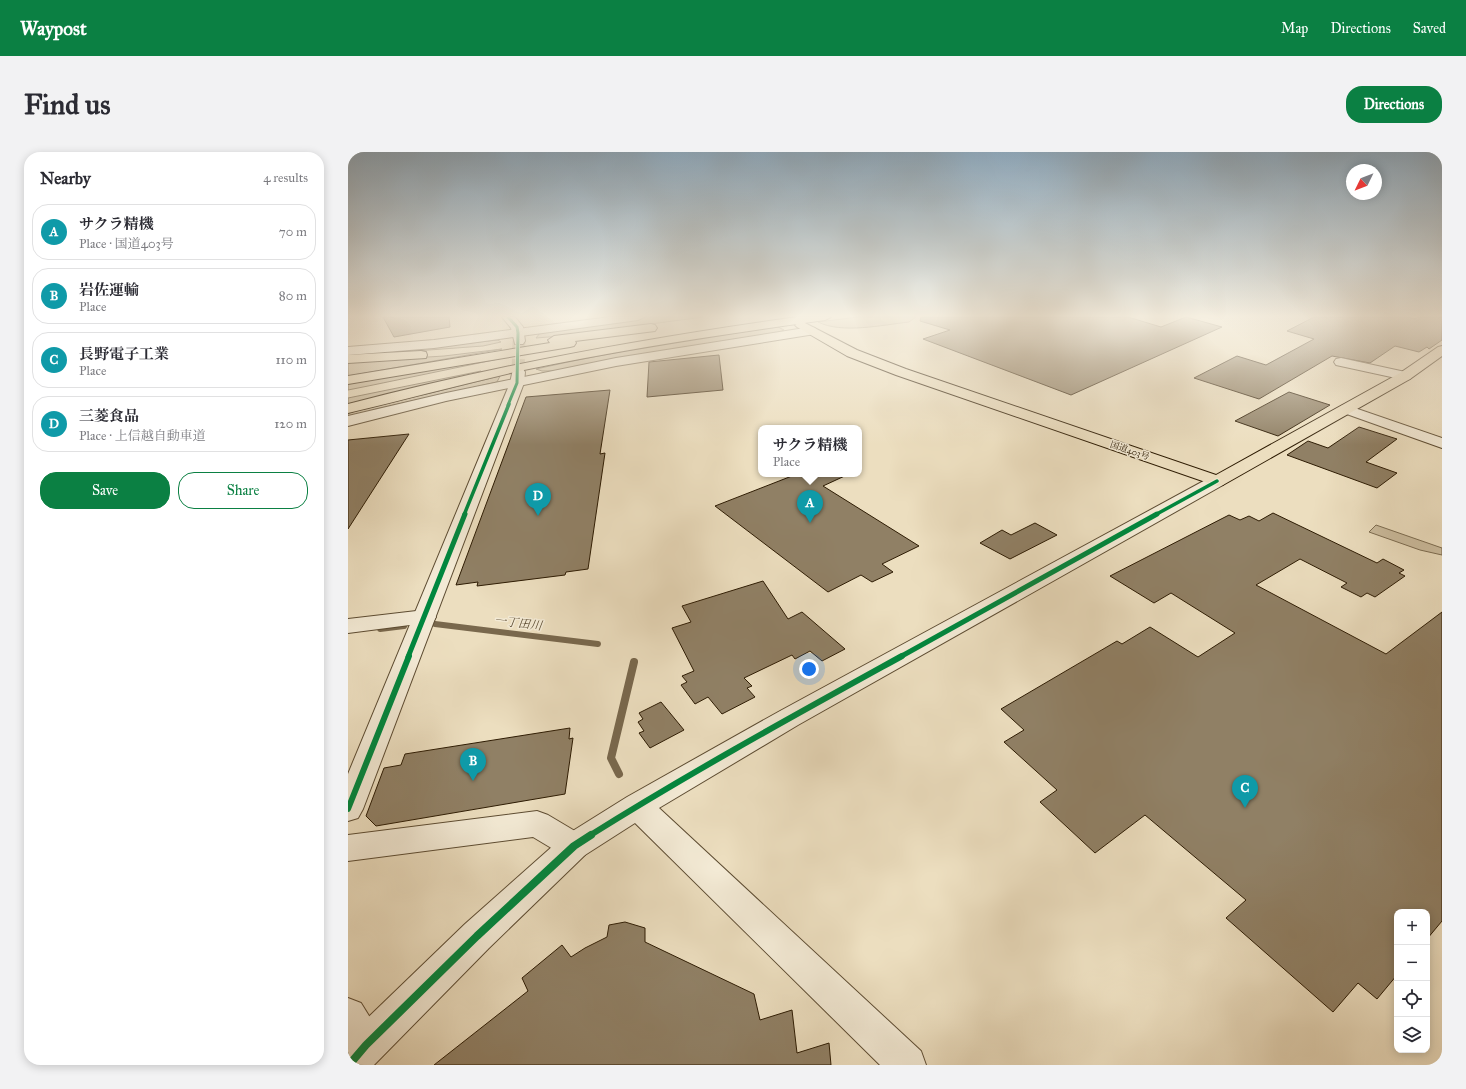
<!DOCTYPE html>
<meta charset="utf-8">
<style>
body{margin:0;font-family:"IM FELL Great Primer","Noto Serif JP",serif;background:#f2f2f3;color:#2b2b33}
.controls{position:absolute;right:12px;bottom:12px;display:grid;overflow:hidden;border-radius:8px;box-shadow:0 2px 10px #0003}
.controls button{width:36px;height:36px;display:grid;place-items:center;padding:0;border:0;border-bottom:1px solid #e1e1e2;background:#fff;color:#2b2b33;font:20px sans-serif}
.compass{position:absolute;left:998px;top:12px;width:36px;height:36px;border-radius:50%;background:#fff;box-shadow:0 2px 10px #0003;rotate:227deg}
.you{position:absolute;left:461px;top:517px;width:14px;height:14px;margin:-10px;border:3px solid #fff;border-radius:50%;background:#1a73e8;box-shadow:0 0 0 6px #1a73e833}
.badge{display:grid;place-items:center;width:26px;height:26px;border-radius:50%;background:#0b8043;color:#fff;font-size:13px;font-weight:700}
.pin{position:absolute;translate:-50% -33px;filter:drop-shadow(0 1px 2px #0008)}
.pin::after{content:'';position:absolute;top:21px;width:14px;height:12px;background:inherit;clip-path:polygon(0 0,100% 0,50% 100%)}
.popup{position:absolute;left:410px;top:273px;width:104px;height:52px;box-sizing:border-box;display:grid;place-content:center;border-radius:8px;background:#fff;filter:drop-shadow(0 1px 3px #0005);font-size:13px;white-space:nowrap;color:#7c7c81}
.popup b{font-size:15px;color:#2b2b33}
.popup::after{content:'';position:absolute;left:50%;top:100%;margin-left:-8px;border:8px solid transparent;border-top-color:#fff}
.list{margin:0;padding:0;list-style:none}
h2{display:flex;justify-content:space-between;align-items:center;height:52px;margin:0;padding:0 16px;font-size:17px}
h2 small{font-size:13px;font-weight:400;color:#7c7c81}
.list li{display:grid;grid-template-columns:26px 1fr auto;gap:12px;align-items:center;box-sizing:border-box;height:56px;margin:0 8px 8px;padding:0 8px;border:1px solid #e1e1e2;border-radius:16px}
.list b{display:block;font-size:15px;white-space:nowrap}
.list p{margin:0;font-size:13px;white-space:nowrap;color:#7c7c81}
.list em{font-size:13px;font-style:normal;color:#7c7c81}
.actions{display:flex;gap:8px;padding:12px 16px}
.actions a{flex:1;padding:9px 0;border:1px solid #0b8043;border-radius:16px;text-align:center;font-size:14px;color:#0b8043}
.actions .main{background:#0b8043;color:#fff}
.icon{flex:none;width:22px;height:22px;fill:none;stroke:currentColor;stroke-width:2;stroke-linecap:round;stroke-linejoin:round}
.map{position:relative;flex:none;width:1094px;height:913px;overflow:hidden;border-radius:16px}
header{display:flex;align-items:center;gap:24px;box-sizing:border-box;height:56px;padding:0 20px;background:#0b8043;color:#fff}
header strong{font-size:19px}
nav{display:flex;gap:22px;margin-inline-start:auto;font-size:14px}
.intro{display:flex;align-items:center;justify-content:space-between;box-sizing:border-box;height:96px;padding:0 24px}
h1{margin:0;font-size:28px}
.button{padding:10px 18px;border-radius:16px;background:#0b8043;color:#fff;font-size:14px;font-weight:700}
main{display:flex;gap:24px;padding:0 24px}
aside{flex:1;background:#fff;border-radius:16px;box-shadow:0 2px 10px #0003}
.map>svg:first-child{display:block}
.green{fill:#ccbd9f;stroke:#7c6c51}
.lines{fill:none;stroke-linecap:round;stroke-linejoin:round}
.stream-far1{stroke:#79684d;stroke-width:6}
.stream{stroke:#79684d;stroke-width:8}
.building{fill:#908065;stroke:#2d1b03}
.tertiary-tunnel{stroke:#c6b799;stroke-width:13;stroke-dasharray:13 6;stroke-linecap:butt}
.minor-casing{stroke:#5d4c32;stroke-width:2}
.tertiary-casing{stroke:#5d4c32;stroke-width:2}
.trunk-casing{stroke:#2d1b03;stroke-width:2}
.motorway-casing{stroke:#2d1b03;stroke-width:2}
.minor{fill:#f3ead5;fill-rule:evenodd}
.tertiary{fill:#f3ead5;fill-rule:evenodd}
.trunk{fill:#ecdebf;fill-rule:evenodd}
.motorway{fill:#ecdebf;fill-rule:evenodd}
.cycleway-far4-casing{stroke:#f3ead5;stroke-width:4.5}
.cycleway-far3-casing{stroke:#f3ead5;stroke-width:5.5}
.cycleway-far2-casing{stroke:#f3ead5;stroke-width:8}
.cycleway-far1-casing{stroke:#f3ead5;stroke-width:8}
.cycleway-casing{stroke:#f3ead5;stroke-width:10}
.cycleway-far4{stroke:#00873e;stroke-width:3}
.cycleway-far3{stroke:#00873e;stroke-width:3.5}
.cycleway-far2{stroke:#00873e;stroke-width:5}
.cycleway-far1{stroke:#00873e;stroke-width:6}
.cycleway{stroke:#00873e;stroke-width:8}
.labels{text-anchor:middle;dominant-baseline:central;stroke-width:3;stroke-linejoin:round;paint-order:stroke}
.far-street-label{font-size:9px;fill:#2d1b03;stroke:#f3ead5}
.water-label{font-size:12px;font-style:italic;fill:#5f4f35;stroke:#f3ead5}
</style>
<header>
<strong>Waypost</strong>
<nav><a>Map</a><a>Directions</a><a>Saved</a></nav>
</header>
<div class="intro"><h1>Find us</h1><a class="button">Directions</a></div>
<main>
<aside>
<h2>Nearby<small>4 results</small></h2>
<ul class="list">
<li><span class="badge" style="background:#0f9aa8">A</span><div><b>サクラ精機</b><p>Place · 国道403号</p></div><em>70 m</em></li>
<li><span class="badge" style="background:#0f9aa8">B</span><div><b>岩佐運輸</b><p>Place</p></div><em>80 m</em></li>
<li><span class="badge" style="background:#0f9aa8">C</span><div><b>長野電子工業</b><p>Place</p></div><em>110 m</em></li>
<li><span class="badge" style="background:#0f9aa8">D</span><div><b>三菱食品</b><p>Place · 上信越自動車道</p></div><em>120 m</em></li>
</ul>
<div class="actions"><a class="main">Save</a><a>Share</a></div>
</aside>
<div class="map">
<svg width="1094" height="913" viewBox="0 0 1094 913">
<rect width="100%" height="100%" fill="#ecdebf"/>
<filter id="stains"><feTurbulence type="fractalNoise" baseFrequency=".005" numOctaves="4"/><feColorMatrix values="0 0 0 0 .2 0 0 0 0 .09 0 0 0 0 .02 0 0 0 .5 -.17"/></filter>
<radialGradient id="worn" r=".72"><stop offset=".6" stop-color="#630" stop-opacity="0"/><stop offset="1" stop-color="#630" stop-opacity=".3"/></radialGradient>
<g class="green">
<polygon points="299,165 355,165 213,184 188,186 192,181 209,178"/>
<path d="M510 165H568L561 170C534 173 494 182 470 170Z"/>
<path d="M430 175 436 178 424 183 211 219H194L188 217C268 199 349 186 430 175Z"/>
<polygon points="150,188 153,190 135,194 0,204 0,202 46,199"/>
<polygon points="154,197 0,224 0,210 96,204"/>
<polygon points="189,199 25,233 0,238 0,232"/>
<polygon points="133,219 134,220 0,252 0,246"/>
<polygon points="152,224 149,230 28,257 0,266 0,261"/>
<polygon points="1028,373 1094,396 1094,403 1072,398 1021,380"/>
</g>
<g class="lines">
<g class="stream-far1">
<polyline points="87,472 250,492"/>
<polyline points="32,477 56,474"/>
</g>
<polyline class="stream" points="271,622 263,606 286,510"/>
</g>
<g class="building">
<polygon points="35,165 101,165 102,175 46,185"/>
<polygon points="573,165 780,165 813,175 838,165 874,175 723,243 575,187 602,178 572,169"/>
<polygon points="966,165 1060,165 1067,167 1070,165 1094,165 1094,188 1081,197 1079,195 1071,200 1047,194 1022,211 984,204 911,247 846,226 889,204 918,213 966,187 939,179"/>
<polygon points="371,203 375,238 299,245 301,210"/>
<polygon points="262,238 252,302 257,301 240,417 218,420 217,423 129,434 130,430 108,433 178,245"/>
<polygon points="941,240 982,253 930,284 887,269"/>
<polygon points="1011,275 1049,287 1018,310 1049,321 1029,336 939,303 960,289 980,296"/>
<polygon points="61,282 0,377 0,288"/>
<polygon points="449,322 501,322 475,334 571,394 534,412 545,420 524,430 513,423 480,440 367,354"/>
<polygon points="925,361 1029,411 1035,407 1056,418 1051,421 1057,424 1027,445 1019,441 1013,445 993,435 999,431 952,407 908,433 1038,502 1094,460 1094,769 1079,787 1079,760 1049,760 1049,823 1029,847 1010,831 985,860 878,766 898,748 797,663 747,701 692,650 709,638 656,590 676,578 653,557 769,489 774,492 802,475 850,505 887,481 823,441 806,451 762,424 881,363 892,368 901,364 911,369"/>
<polygon points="687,371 709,383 662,407 632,391 654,378 663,383"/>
<polygon points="415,429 440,467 454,460 497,497 474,509 462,499 447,507 444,503 396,526 404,534 399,536 407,545 374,562 360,545 347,552 333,533 339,530 334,524 346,519 324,476 343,470 334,454"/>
<polygon points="313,550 336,578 302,596 291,581 296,579 290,570 295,567 291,561"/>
<polygon points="222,576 221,587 225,586 217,642 28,674 18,664 36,616 53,613 57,602"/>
<polygon points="277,770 297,776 297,790 406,842 412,868 444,858 449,901 481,891 483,913 86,913 180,839 174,826 214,793 223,805 237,796 259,785 261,773"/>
</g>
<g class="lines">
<polyline class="tertiary-tunnel" points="170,220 171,189"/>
<defs>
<g id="minor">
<polygon points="262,165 296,165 290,168 86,196 0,203 0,195 86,188"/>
<polygon points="463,175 467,176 469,179 467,182 268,214 98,249 0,274 0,264 98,241 268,206"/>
<polygon points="993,206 1062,221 1064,224 1062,227 1057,228 988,213 986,210 988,207"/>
<polygon points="998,253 1094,286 1094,296 993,260 991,257 993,254"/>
<polygon points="77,458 85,460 88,465 85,470 0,481 0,467"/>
<polygon points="189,659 200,663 237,685 241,694 237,703 226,707 215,703 185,685 0,709 0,683"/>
<polygon points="0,846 13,851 31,880 37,893 31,906 18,912 5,906 0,899"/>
</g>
<g id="tertiary">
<polygon points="154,165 167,165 175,175 177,189 175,192 167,192 163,176"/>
<polygon points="170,216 175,217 177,220 176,231 15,657 10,666 0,669 0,622 162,231 165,217"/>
<polygon points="869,324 875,325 878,329 875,333 450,573 311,656 573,899 578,913 532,913 287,671 237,703 141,796 26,913 0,913 0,885 5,880 117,772 215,685 279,645 432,559 863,325"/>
</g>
<polygon id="trunk" points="453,169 509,198 558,217 868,323 1052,221 1090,195 1094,194 1094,204 1062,227 875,333 869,334 548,223 499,204 449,175 447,173"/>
<g id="motorway">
<path d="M449 165H483L477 168C376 182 276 197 176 218 117 231 59 247 0 261V252C148 213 298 186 449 165Z"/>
<polygon points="303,172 307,173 309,176 307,179 227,189 228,191 226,194 222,195 0,232 0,224 202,191 200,188 206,184"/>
<polygon points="73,199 78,200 79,203 78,206 0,211 0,203"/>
</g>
</defs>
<use href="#minor" class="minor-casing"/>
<use href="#tertiary" class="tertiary-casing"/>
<use href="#trunk" class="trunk-casing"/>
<use href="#motorway" class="motorway-casing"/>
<use href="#minor" class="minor"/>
<use href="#tertiary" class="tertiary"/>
<use href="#trunk" class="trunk"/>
<use href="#motorway" class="motorway"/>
<defs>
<polyline id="cycleway-far4" points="160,165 169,175 170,181 169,231 160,253"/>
<g id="cycleway-far3">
<polyline points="116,363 161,252"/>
<polyline points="807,363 869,329"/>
</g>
<g id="cycleway-far2">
<polyline points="60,505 117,362"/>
<polyline points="552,505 809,362"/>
</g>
<g id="cycleway-far1">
<polyline points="0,657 61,504"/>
<path d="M241 684C343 620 449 562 554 504"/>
</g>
<polyline id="cycleway" points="1,913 18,893 129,784 226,694 243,683"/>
</defs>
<use href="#cycleway-far4" class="cycleway-far4-casing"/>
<use href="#cycleway-far3" class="cycleway-far3-casing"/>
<use href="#cycleway-far2" class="cycleway-far2-casing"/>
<use href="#cycleway-far1" class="cycleway-far1-casing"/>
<use href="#cycleway" class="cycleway-casing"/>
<use href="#cycleway-far4" class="cycleway-far4"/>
<use href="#cycleway-far3" class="cycleway-far3"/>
<use href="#cycleway-far2" class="cycleway-far2"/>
<use href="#cycleway-far1" class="cycleway-far1"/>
<use href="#cycleway" class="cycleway"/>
</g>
<linearGradient id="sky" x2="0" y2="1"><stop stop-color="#8faabe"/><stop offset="0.56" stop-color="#f6f0e2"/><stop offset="1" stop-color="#f6f0e2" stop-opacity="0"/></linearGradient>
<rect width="1094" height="293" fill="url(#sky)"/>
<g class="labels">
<g class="far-street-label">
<text transform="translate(782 298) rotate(19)">国道403号</text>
</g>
<g class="water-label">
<text transform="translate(170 471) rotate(7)">一丁田川</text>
</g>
</g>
<rect width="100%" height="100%" filter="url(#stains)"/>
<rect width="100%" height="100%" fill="url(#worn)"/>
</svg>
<div class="controls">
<button>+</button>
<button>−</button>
<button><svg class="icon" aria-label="locate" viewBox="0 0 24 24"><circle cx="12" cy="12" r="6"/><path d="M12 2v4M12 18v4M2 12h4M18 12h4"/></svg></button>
<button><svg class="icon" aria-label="layers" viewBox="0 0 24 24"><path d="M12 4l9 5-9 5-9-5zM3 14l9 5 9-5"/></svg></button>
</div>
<svg class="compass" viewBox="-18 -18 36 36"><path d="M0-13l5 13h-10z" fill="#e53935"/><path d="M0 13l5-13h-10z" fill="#7c7c81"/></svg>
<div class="you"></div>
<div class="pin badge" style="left:462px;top:371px;background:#0f9aa8">A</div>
<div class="popup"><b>サクラ精機</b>Place</div>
<div class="pin badge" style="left:125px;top:629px;background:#0f9aa8">B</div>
<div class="pin badge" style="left:897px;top:656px;background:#0f9aa8">C</div>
<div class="pin badge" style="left:190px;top:364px;background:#0f9aa8">D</div>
</div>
</main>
